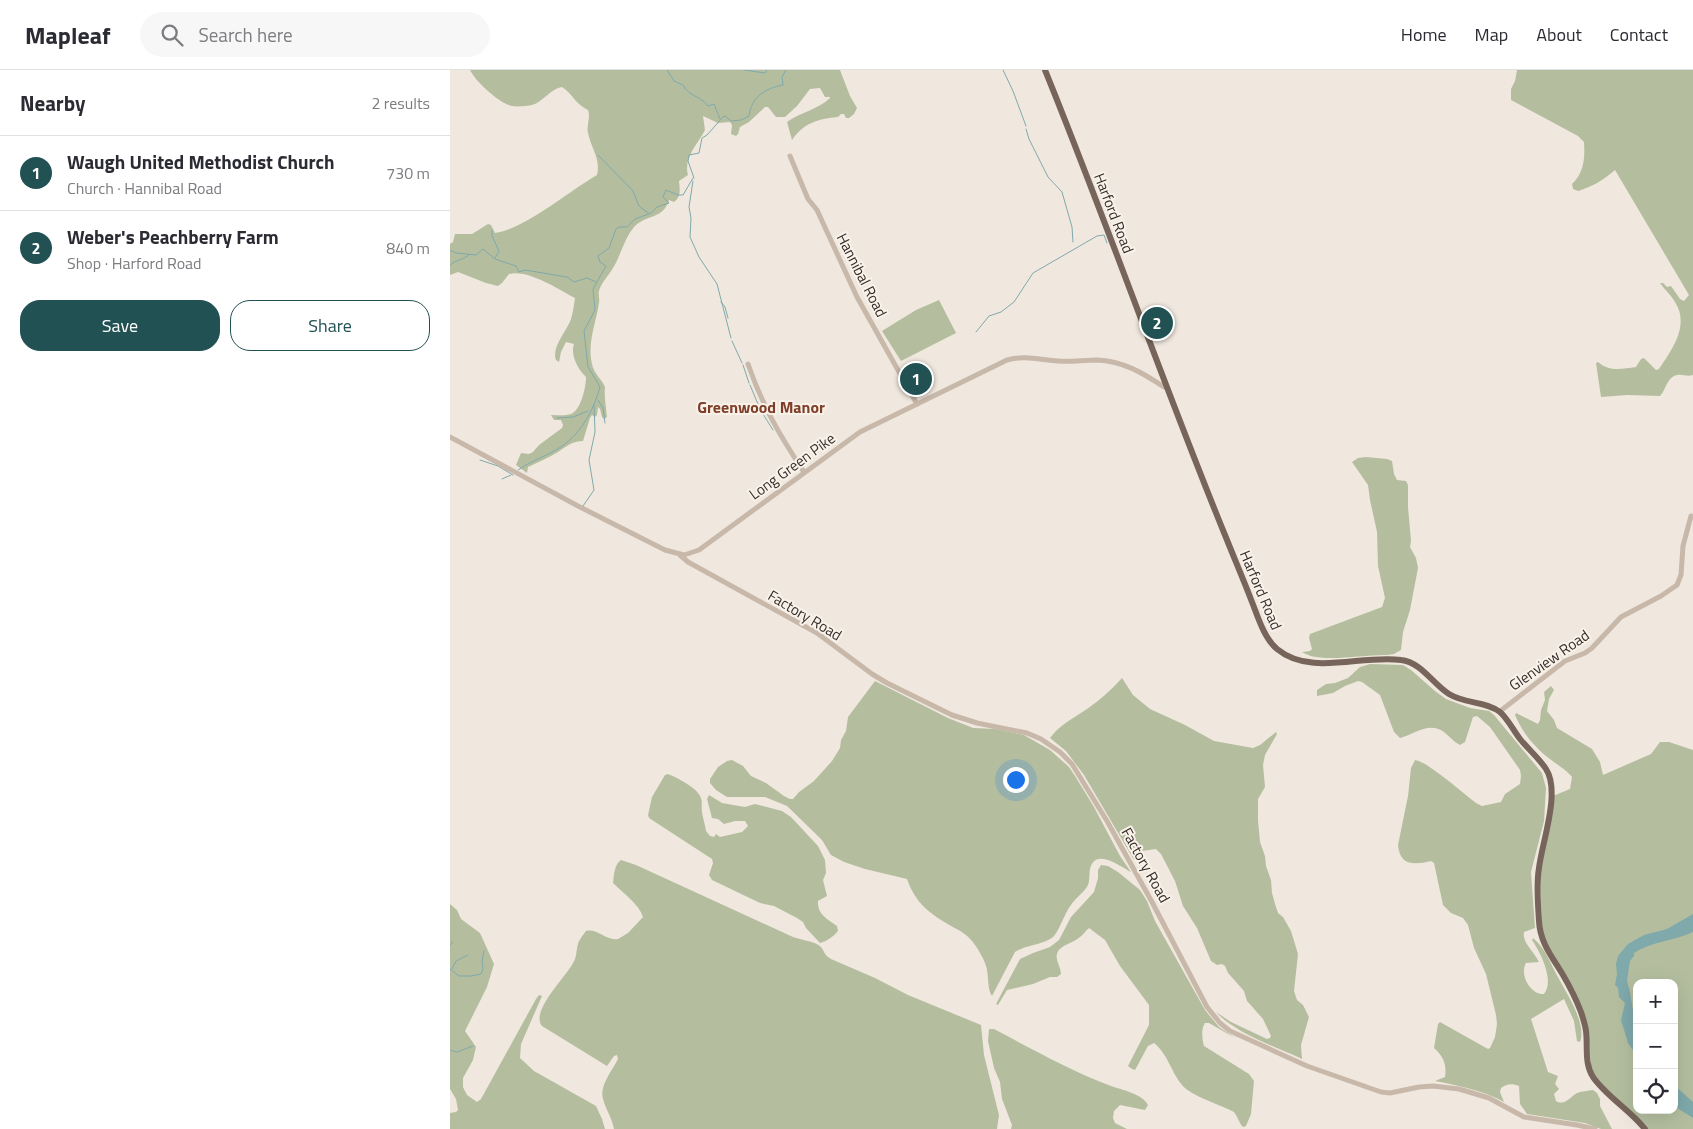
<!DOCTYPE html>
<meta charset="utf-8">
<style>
body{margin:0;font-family:"Titillium Web",sans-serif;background:#f7f7f7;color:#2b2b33}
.controls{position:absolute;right:15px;bottom:15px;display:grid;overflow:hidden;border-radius:10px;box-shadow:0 5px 20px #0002}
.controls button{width:45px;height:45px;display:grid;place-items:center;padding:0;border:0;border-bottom:1px solid #e1e1e2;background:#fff;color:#2b2b33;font:25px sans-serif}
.you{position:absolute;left:565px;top:709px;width:18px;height:18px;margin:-12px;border:4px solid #fff;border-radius:50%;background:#1a73e8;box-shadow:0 0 0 8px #1a73e833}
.badge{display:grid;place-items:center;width:32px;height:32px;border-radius:50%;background:#225154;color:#fff;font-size:16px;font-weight:700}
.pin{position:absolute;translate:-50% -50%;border:2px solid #fff;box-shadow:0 1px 5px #0006}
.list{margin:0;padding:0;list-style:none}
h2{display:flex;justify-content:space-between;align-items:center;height:65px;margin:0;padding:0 20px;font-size:21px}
h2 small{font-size:16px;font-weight:400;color:#7c7c81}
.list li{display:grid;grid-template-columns:32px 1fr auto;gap:15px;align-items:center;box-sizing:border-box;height:75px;padding:0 20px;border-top:1px solid #e1e1e2}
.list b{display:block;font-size:19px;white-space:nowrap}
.list p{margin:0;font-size:16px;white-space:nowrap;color:#7c7c81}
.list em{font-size:16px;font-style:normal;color:#7c7c81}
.actions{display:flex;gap:10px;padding:15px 20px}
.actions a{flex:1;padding:11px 0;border:1px solid #225154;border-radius:20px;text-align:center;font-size:18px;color:#225154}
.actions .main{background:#225154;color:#fff}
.icon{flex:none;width:28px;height:28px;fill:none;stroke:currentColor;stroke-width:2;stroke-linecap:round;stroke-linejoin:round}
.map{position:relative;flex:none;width:1243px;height:1059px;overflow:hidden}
header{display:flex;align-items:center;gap:30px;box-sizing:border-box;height:70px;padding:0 25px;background:#fff;border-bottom:1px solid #e1e1e2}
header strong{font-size:24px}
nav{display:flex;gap:28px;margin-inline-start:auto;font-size:18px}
.search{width:350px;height:45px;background:#f7f7f7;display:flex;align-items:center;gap:12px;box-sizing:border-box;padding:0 18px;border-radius:28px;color:#7c7c81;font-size:19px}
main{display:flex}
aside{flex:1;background:#fff}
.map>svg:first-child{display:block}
.green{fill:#b4be9f;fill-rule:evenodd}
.water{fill:#7fa9ab}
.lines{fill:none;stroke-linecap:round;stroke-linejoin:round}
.stream{stroke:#7fa9ab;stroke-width:1}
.minor{stroke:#c8b8aa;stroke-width:5}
.major{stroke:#77655b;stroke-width:6}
.labels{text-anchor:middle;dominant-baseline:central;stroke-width:4;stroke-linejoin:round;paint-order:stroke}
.street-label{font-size:15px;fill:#362d29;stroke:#f8f2ea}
.neighbourhood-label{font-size:16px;font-weight:bold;fill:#7f3e28;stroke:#f8f2ea}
</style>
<header>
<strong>Mapleaf</strong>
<div class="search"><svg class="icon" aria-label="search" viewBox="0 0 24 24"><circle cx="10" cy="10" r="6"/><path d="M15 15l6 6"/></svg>Search here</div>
<nav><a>Home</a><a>Map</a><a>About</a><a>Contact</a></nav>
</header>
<main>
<aside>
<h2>Nearby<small>2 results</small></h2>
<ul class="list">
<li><span class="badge">1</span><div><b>Waugh United Methodist Church</b><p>Church · Hannibal Road</p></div><em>730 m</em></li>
<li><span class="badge">2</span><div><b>Weber's Peachberry Farm</b><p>Shop · Harford Road</p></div><em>840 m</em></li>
</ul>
<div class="actions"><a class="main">Save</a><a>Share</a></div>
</aside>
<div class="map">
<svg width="1243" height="1059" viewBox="0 0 1243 1059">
<rect width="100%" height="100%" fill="#f0e8de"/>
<g class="green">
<path d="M20 0H390L400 26 407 38 404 44 399 48H396L394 44H391L388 47C367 49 354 53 342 70L337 52C351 42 369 39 380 28V27H375L370 18 360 19 347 36 335 47H326L318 37H315L299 52 290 57 288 64 286 66 281 64 282 55 280 52 268 53 253 46 255 60C248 74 233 88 238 105L229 111C230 120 231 127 224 132L219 130C213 150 196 144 184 157 174 169 171 185 163 198 159 205 151 213 149 221 148 225 150 229 149 233 146 253 137 273 142 294 144 304 151 308 155 317 154 327 156 336 157 347L154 349 152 347 150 339 148 337 147 345 145 347 142 345 140 348 133 371C122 371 117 376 108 382 98 388 88 392 78 397L77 403 66 395 71 383 79 384 83 382 89 375 112 358 113 355 111 350H104L101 345C107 345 115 346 121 344 131 340 136 317 136 307 128 300 120 284 124 274L116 272 111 282 109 292 106 290C101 277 117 261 121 249 123 242 124 235 125 228 108 219 78 199 59 204L52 213 48 216 36 213 8 202 0 205V174L3 172 5 164H22L38 154 41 155 45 163C75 159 119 121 147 105 151 89 141 78 138 63 136 56 141 48 138 40 125 34 123 24 112 17 101 19 95 29 85 34 80 36 68 37 62 36 50 34 25 11 20 0Z"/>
<path d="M1067 0H1243V305C1237 307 1233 304 1227 305 1217 307 1216 320 1210 326L1177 325 1151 327 1146 293 1148 292C1159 302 1172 299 1186 297L1191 289 1194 288 1206 300 1209 299C1222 280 1240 255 1225 232 1221 225 1215 220 1210 213H1213L1217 217 1221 216 1230 229 1234 231 1239 225 1165 100C1155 109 1142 117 1128 121L1123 119 1122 114C1134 103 1135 88 1134 72L1128 66 1061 30V19L1065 11Z"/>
<polygon points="489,230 506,263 451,291 432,261 466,240"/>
<path d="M916 387 937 389 942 391 944 404 947 410 956 411 958 415V437L961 471 960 477 966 488 968 498 960 540 953 562 951 580 944 584 937 585C916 584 869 594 852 582L860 581 862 579 859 568 860 564 932 537 935 528 928 496 927 462 920 430 918 415 902 392 908 388Z"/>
<path d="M920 594 953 595 961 600 985 621 996 629 1020 638 1039 641 1044 645 1092 703 1096 718 1094 751 1081 802 1085 858 1074 862C1072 873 1084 881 1089 892L1076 893C1069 905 1081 925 1094 924 1105 910 1090 882 1082 870L1083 868C1096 879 1101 895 1109 909 1117 924 1137 954 1130 972L1127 971 1124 951 1114 929 1081 949 1098 1002 1108 1006 1105 1014 1109 1019 1104 1024 1106 1031C1115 1036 1120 1027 1127 1023 1132 1021 1138 1021 1143 1020L1147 1023 1150 1029V1036L1162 1059H1151L1135 1053 1077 1044 1070 1034 1069 1016C1062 1013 1056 1014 1051 1018L1050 1022 1054 1032C1032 1020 1010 1016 985 1011L995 1007C997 994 993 986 984 978L988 954 990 952 1038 979 1040 978 1045 967 1047 954 1046 945 1036 904 1024 878 1018 855 1013 848 1001 843 993 835 984 793 981 791C964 795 950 796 948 775L958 726 961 698 965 690C977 691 1014 724 1026 733L1032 736 1051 732 1055 724 1070 714 1071 706 1070 700 1040 657 1027 646 1023 647 1015 672 1010 675C1004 672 1000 667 994 662 979 651 965 664 950 668L944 662 930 625 912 612 908 611 895 616 883 623 867 626V620L876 614 885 613 898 608 910 597Z"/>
<path d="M672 608 683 625 700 639 735 655 764 671 803 678 810 675 826 662 827 664 815 685 813 695 815 717 808 729V750L810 772 815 786 816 796 821 810 822 823 825 834 828 843 833 847 841 861 848 884 844 921 847 930 853 935 859 947 851 975 852 989C826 977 785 963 766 942L781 952 817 969 820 968 821 966 813 949 797 931 794 921 778 903 775 896 772 894 767 895 761 891 747 858 733 836 725 811 711 784 706 779 692 781 687 789 684 790 634 705 616 681 600 668C609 655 624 648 637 639 650 630 661 620 672 608Z"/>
<path d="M425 611 498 648 523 658 546 659 574 665 600 680 619 697 625 706 644 737 670 786 681 802C670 796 645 777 640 799 639 804 640 810 638 815 635 822 625 828 621 835 614 844 611 857 604 866 597 874 575 875 565 882L542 926C537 920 539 904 536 896 534 889 529 881 525 875 519 866 511 861 501 856 479 843 466 834 457 809L415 799 394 792 381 785 372 770 337 736 315 727H277L266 720 260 713V709L268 697 277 691 282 690 293 696 301 706 316 713 334 726 340 729H343L349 722 364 711 382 691 390 678 391 670 396 661 398 647Z"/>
<path d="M1101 616 1104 620 1099 629 1097 641 1104 650 1107 658 1142 679 1150 692 1153 705 1201 684 1210 672H1219L1243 680V1059H1198L1155 1017 1143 1003 1141 997 1138 958 1094 868 1092 861 1090 805 1103 726 1120 719 1122 707C1115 699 1109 696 1100 689 1085 678 1072 662 1065 645L1066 643 1088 654 1090 650 1091 640 1095 630 1094 622ZM1187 913H1224V1040H1187Z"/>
<path d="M218 704C226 707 247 718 250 726 253 731 251 736 252 742 253 749 255 754 256 761L260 766 264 767 266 764 270 767 292 762 298 756 295 751H285L274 754 268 749 262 748 257 729 259 725 272 733 295 737 305 734 332 741 341 747 368 776 375 790 376 803 373 810 377 826 368 831C367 844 377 849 387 856L388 861C383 867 377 871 370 873L356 858 353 852 347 848 324 836 310 833 262 810 259 805 263 793 262 789 199 748 198 745 202 727 215 705Z"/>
<path d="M171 790 186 795 343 867C351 870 365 871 371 877 375 882 374 885 381 889L425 908 458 925 531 955 534 985 549 1045 547 1059H164C162 1048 156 1040 153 1029 149 1016 162 1001 168 989L167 985 164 986 157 996 92 956C80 941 116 907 123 893 127 887 126 880 128 874 129 870 133 865 136 861 147 858 156 871 168 869L178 863 193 847C189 834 173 823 163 813 164 805 164 795 171 790Z"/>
<path d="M651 795 658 796 668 802 690 820 697 831 705 851 755 940 769 957 785 968 759 953H755C751 958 752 969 754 976L799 1004 804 1011 801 1044 796 1056 793 1057C789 1053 788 1047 784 1042 771 1035 745 1027 735 1018 722 1006 719 985 704 973L698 976 685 1000 682 999 678 996 699 955V935L670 896 655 870 639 858C635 861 633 865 630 867 624 873 609 875 607 884 605 889 611 898 611 904L607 907H600L583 914 557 920 548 935 546 934 570 889 583 883 600 877 609 870 621 847 644 822 648 808V800Z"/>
<polygon points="0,834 7,840 11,849 30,863 44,894 37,917 15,961 26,977 23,990 13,1008 13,1017 17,1025 27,1032 31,1029 86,929 89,925 92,926 71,974 70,988 84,1001 146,1036 152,1049 155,1059 0,1059 0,1043 6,1042 8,1040 6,1029 0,1019"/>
<path d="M539 959H544C582 979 621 1001 661 1016 672 1020 693 1024 698 1035L695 1040 670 1035 664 1041 663 1048 665 1053 677 1059H561L562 1055 552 1029 550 1012 544 998 538 971Z"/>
</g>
<g class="water">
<path d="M1243 844V862C1224 871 1202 871 1184 883V886L1180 891 1177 911 1180 922 1184 947 1187 955V986L1178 973 1171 950 1175 933 1169 927 1168 918 1165 915 1167 904 1166 894 1168 886 1178 874 1194 865 1217 859Z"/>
<polygon points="1224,1015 1243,1032 1243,1048 1224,1036"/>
</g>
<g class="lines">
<g class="stream">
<path d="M217 0 224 11 233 15C238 26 251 26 258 36L264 34 270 49"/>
<polyline points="294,0 315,3 317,0"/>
<polyline points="553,0 563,21 576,56"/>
<polyline points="576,59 579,69 598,107 612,122 622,157 623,172"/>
<polyline points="148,85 183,121 189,136 198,143"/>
<path d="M244 108 238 91 239 85 249 83 252 68 257 65 273 47 275 46 281 51 291 50 299 46C301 27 316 18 333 15L332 7 336 0"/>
<polyline points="243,111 239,137 241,148 240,167 249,187 267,214 281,268"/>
<polyline points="42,160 42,166 49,181 45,188"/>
<polyline points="0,180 6,183 26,185 33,179 45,189 66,196 69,202 75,200 117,207 124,212 137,208 146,212"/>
<path d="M0 195C5 190 13 190 19 185"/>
<polyline points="271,232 275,237 278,248"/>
<polyline points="526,262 539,246 551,242 564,232 583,203 647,166 654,165 657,173"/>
<polyline points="282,271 292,293"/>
<polyline points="293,295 299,313"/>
<polyline points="300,315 310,339"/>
<polyline points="148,330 153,338 155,353"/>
<polyline points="313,344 323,360"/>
<polyline points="107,348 123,347 138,341"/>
<polyline points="30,390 48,396 63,405"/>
<path d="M68 400C79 392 94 387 106 380 130 366 143 342 150 317L138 297 134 261 145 240 143 219 156 196 150 192 148 186 159 178 166 159 169 157H177L185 149 201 143 207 137 219 133 213 127 216 120 228 125H233L243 108"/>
<polyline points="52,409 61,405"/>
<polyline points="133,436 144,420 139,390 145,362 144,335"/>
<polyline points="0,875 3,872"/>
<polyline points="0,899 9,906 21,906 31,904 33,899 32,891 34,881"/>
<polyline points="2,899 6,891 18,885"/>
<polyline points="0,980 7,982 23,976"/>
</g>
<g class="minor">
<polyline points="340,86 358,129 367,140 407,227 467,334"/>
<path d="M298 294C312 335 330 366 354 402"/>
<path d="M0 367 128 436 215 480 234 485 249 480 410 362 557 290C574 285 591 290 608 291 621 292 634 290 647 290 673 291 693 303 714 317H716"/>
<polyline points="230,485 238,492 367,563 422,604 437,613 502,645 527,653 577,663 591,669 610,682 622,694 657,751 702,832 757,937 770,953 780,961 857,996 931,1022 940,1023 969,1017 983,1016 1009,1019 1039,1028 1074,1047 1127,1055 1145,1059"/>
<polyline points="1049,642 1115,591 1135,583 1142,578 1171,547 1211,526 1227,515 1231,505 1233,476 1241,446"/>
</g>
<path class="major" d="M595 0C658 155 713 314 777 470 785 490 794 511 802 532 808 547 814 568 827 579 861 607 912 584 951 590 971 592 983 614 999 624 1015 634 1036 631 1050 642 1058 649 1063 660 1070 669 1078 679 1089 688 1096 699 1111 722 1092 772 1089 798 1086 815 1088 834 1089 851 1090 873 1103 888 1113 905 1120 917 1126 929 1131 942 1133 948 1135 954 1136 961 1138 977 1134 993 1143 1007 1157 1027 1180 1040 1195 1059"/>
</g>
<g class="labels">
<g class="street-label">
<text transform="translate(664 143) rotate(69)">Harford Road</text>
<text transform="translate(412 205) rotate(63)">Hannibal Road</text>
<text transform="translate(342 396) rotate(-36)">Long Green Pike</text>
<text transform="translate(811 520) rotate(67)">Harford Road</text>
<text transform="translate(355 545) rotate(31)">Factory Road</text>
<text transform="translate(1099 590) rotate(-35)">Glenview Road</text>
<text transform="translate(696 795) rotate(61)">Factory Road</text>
</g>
<g class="neighbourhood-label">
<text x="311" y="337">Greenwood Manor</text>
</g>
</g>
</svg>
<div class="controls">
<button>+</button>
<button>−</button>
<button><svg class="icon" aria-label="locate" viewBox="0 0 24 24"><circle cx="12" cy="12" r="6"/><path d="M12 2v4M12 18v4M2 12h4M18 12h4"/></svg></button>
</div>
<div class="you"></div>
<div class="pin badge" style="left:466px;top:309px">1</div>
<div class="pin badge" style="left:707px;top:253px">2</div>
</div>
</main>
